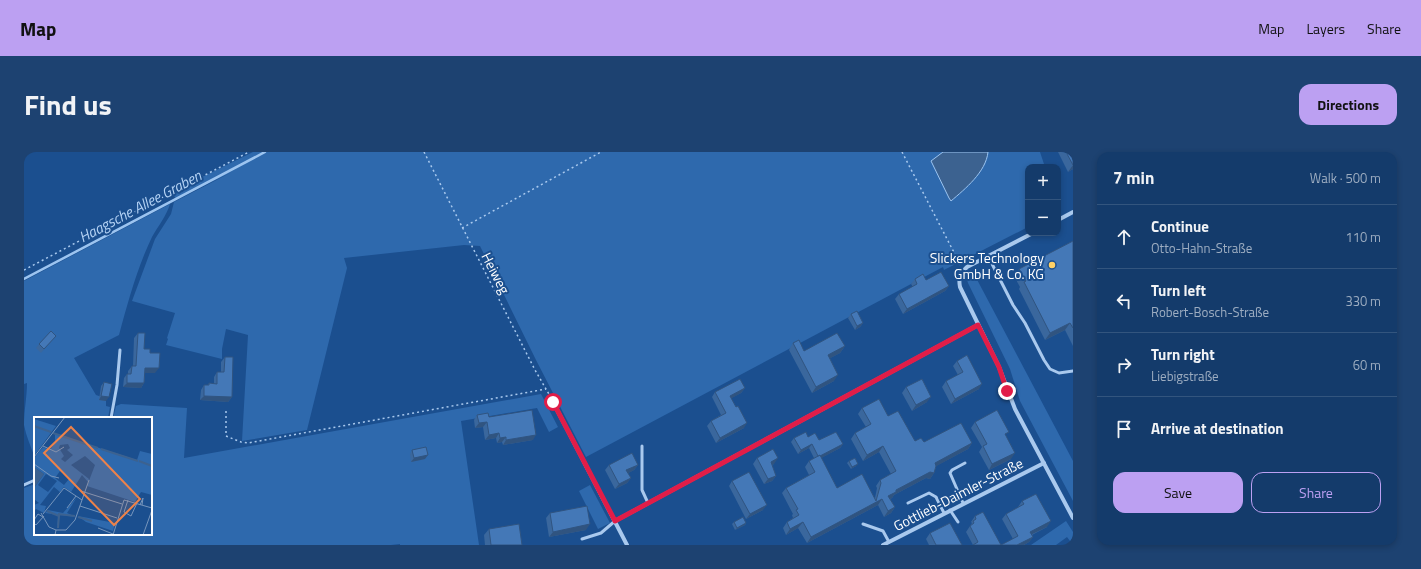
<!DOCTYPE html>
<meta charset="utf-8">
<style>
body{margin:0;font-family:"Titillium Web",sans-serif;background:#1d4271;color:#f1f3f6}
.controls{position:absolute;right:12px;top:12px;display:grid;overflow:hidden;border-radius:8px;box-shadow:0 2px 6px #0003}
.controls button{width:36px;height:36px;display:grid;place-items:center;padding:0;border:0;border-bottom:1px solid #33557e;background:#143b6b;color:#f1f3f6;font:20px sans-serif}
.stop{position:absolute;width:12px;height:12px;margin:-9px;border:3px solid #e11d48;border-radius:50%;background:#fff}
.stop.end{background:#e11d48;border-color:#fff;box-shadow:0 1px 4px #0008}
.list{margin:0;padding:0;list-style:none}
h2{display:flex;justify-content:space-between;align-items:center;height:52px;margin:0;padding:0 16px;font-size:17px}
h2 small{font-size:13px;font-weight:400;color:#9dadc1}
.list li{display:grid;grid-template-columns:26px 1fr auto;gap:12px;align-items:center;box-sizing:border-box;height:64px;padding:0 16px;border-top:1px solid #33557e}
.list b{display:block;font-size:15px;white-space:nowrap}
.list p{margin:0;font-size:13px;white-space:nowrap;color:#9dadc1}
.list em{font-size:13px;font-style:normal;color:#9dadc1}
.actions{display:flex;gap:8px;padding:12px 16px}
.actions a{flex:1;padding:9px 0;border:1px solid #bca0f2;border-radius:12px;text-align:center;font-size:14px;color:#bca0f2}
.actions .main{background:#bca0f2;color:#111}
.icon{flex:none;width:22px;height:22px;fill:none;stroke:currentColor;stroke-width:2;stroke-linecap:round;stroke-linejoin:round}
.map{position:relative;flex:none;width:1049px;height:393px;overflow:hidden;border-radius:12px}
header{display:flex;align-items:center;gap:24px;box-sizing:border-box;height:56px;padding:0 20px;background:#bca0f2;color:#111}
header strong{font-size:19px}
nav{display:flex;gap:22px;margin-inline-start:auto;font-size:14px}
.intro{display:flex;align-items:center;justify-content:space-between;box-sizing:border-box;height:96px;padding:0 24px}
h1{margin:0;font-size:28px}
.button{padding:10px 18px;border-radius:12px;background:#bca0f2;color:#111;font-size:14px;font-weight:700}
main{display:flex;gap:24px;padding:0 24px}
aside{flex:1;background:#143b6b;border-radius:12px;box-shadow:0 2px 6px #0003}
.map>svg:first-child{display:block}
.green{fill:#2e69ad}
.water{fill:#3c6290;stroke:#9cc4f0}
.lines{fill:none;stroke-linecap:round;stroke-linejoin:round}
.stream{stroke:#9cc4f0;stroke-width:2.5}
.path{stroke:#a9c9ee;stroke-width:1.5;stroke-dasharray:2 3;stroke-linecap:butt}
.service{stroke:#a9c9ee;stroke-width:3}
.minor{stroke:#a9c9ee;stroke-width:4}
.wall{fill:#3a679d}
.shaded-wall{fill:#305480}
.building{fill:#4478b7;stroke:#305480}
.route{stroke:#e11d48;stroke-width:5}
.poi-dot{fill:#ffd166;stroke:#1b4f8f;stroke-width:1.5}
.labels{text-anchor:middle;dominant-baseline:central;stroke-width:4;stroke-linejoin:round;paint-order:stroke}
.poi-label{font-size:14px;fill:#fff;stroke:#1b4f8f;text-anchor:end}
.street-label{font-size:14px;fill:#fff;stroke:#1b4f8f}
.water-label{font-size:15px;font-style:italic;fill:#b5d3f5;stroke:#1b4f8f}
.inset-river{fill:none;stroke:#3c6290;stroke-width:2}
.inset-road{fill:none;stroke:#7695bc;stroke-width:1}
.view{fill:#ee8249;fill-opacity:0.15;stroke:#ee8249;stroke-width:2}
.inset-edge{fill:none;stroke:#fff;stroke-width:2}
</style>
<header>
<strong>Map</strong>
<nav><a>Map</a><a>Layers</a><a>Share</a></nav>
</header>
<div class="intro"><h1>Find us</h1><a class="button">Directions</a></div>
<main>
<div class="map">
<svg width="1049" height="393" viewBox="0 0 1049 393">
<rect width="100%" height="100%" fill="#1b4f8f"/>
<g class="green">
<polygon points="229,0 1016,0 1021,15 1004,15 1004,75 920,118 919,115 562,305 512,208 456,94 440,93 320,106 323,116 283,278 218,289 224,183 202,177 198,197 198,207 142,193 144,187 143,186 151,161 108,149 131,87 147,62 150,50 208,20 152,47 149,42 152,38"/>
<path d="M146 52C142 65 134 74 128 85 113 116 104 150 95 183L50 206 72 243 75 244 82 249V254L86 255 84 266H11V306C7 295 2 284 0 273 0 258 3 245 3 231L0 232V129Z"/>
<path d="M949 120 1049 309V349L996 249 986 217 944 131C942 126 944 122 949 120Z"/>
<polygon points="517,242 534,275 525,280 513,256 437,269 455,393 376,393 376,392 367,393 0,393 0,336 11,332 11,382 127,382 127,266 89,266 92,254 97,252 163,256 160,306"/>
<polygon points="566,333 586,371 574,377 555,339"/>
<polygon points="1042,369 1049,380 1049,393 1043,385 1032,393 1007,393"/>
</g>
<path class="water" d="M919 0H964C962 20 941 37 927 49L925 46 907 9Z"/>
<g class="lines">
<polyline class="stream" points="0,127 241,0"/>
<g class="path">
<polyline points="400,0 511,218 526,244"/>
<polyline points="878,0 937,114"/>
<polyline points="438,76 577,0"/>
<polyline points="0,118 225,0"/>
<polyline points="202,259 202,284 217,290 224,291 522,237"/>
</g>
<g class="service">
<polyline points="964,104 989,153 1001,171 1020,208 1026,217 1035,221 1049,219"/>
<polyline points="87,266 93,233 96,198"/>
<polyline points="618,294 618,338 624,351"/>
<polyline points="0,333 11,328"/>
<polyline points="884,351 905,341 912,345 920,361"/>
<polyline points="939,351 926,321 928,318 941,311"/>
<polyline points="926,358 934,370"/>
<polyline points="839,372 859,379 865,390"/>
<polyline points="558,387 577,381 591,369"/>
</g>
<g class="minor">
<polyline points="1034,68 1049,60"/>
<path d="M1009 81 943 115C937 121 934 125 936 135L975 215 991 257 1049 366"/>
<polyline points="529,250 603,393"/>
<polyline points="591,369 954,173"/>
<polyline points="859,393 1020,311"/>
</g>
</g>
<g class="wall">
<polygon points="1034,0 1049,0 1049,17 1044,20"/>
<polygon points="1049,89 1049,194 1041,178 1021,188 995,137 996,135 990,124 995,117"/>
<polygon points="891,127 902,128 925,134 921,139 879,162 871,147 875,142 889,135 887,132"/>
<polygon points="827,162 839,171 836,175 831,178 824,166"/>
<polygon points="114,181 120,197 126,201 131,221 121,221 120,231 117,236 99,235 100,226 103,222 104,222 104,219 108,214 109,214 110,186"/>
<polygon points="29,187 17,201 12,196 15,192"/>
<polygon points="769,191 780,199 821,194 816,201 806,206 810,229 788,241 765,198"/>
<polygon points="201,205 208,245 204,250 176,248 177,238 180,233 184,233 185,231 190,231 190,225 193,220 197,220 197,210"/>
<polygon points="933,209 955,237 927,252 918,235 922,229 934,223 929,214"/>
<polygon points="80,230 82,249 75,248 77,234"/>
<polygon points="882,235 903,250 888,259 878,241"/>
<polygon points="721,236 717,241 707,246 720,276 692,291 683,274 687,269 697,263 688,245 691,240"/>
<polygon points="838,256 864,264 891,289 900,290 948,291 944,297 912,314 910,321 906,327 902,326 870,343 868,346 866,347 871,355 867,361 860,365 854,353 783,391 774,376 762,383 759,376 763,370 769,366 768,363 769,362 758,341 762,336 785,323 781,315 785,309 790,306 785,296 774,302 767,290 770,286 784,285 795,288 819,292 816,296 797,306 813,336 851,346 853,336 852,334 856,328 867,322 855,300 839,309 827,287 831,281 842,275 834,262"/>
<polygon points="453,263 465,265 509,288 479,293 478,290 473,291 472,286 461,288 459,275 451,276 450,268"/>
<polygon points="951,270 982,284 987,307 965,318 955,300 958,295 947,276"/>
<polygon points="388,298 401,307 387,310 386,302"/>
<polygon points="733,306 750,312 748,313 752,324 748,329 740,332 729,312"/>
<polygon points="825,309 832,314 827,317 823,311"/>
<polygon points="585,313 614,313 610,318 604,321 607,326 603,331 591,337 581,318"/>
<polygon points="708,329 739,358 722,367 705,334"/>
<polygon points="998,349 1023,375 1008,383 1009,385 1005,390 1000,393 949,393 942,380 948,371 947,370 951,364 977,393 989,387 978,367 982,362 995,355 994,355"/>
<polygon points="526,361 562,378 525,385 522,366"/>
<polygon points="710,370 722,371 721,373 711,378 708,372"/>
<polygon points="465,377 498,393 461,393 460,383"/>
<polygon points="906,381 938,393 905,393 902,387"/>
</g>
<g class="shaded-wall">
<polygon points="1049,13 1049,17 1044,20"/>
<polygon points="925,134 921,139 879,162 883,157"/>
<polygon points="839,171 836,175 831,178 833,174"/>
<polygon points="1046,171 1041,178 1021,188 1026,181"/>
<polygon points="821,194 816,201 799,210 804,203"/>
<polygon points="121,216 135,216 131,221 118,221"/>
<polygon points="814,223 810,229 788,241 792,235"/>
<polygon points="103,231 120,231 117,236 99,235"/>
<polygon points="958,232 955,237 927,252 931,247"/>
<polygon points="721,236 717,241 703,249 706,244"/>
<polygon points="77,244 85,245 82,249 75,248"/>
<polygon points="180,244 208,245 204,250 176,248"/>
<polygon points="907,245 903,250 888,259 892,253"/>
<polygon points="463,270 459,275 451,276 455,271"/>
<polygon points="723,271 720,276 692,291 696,286"/>
<polygon points="475,281 472,286 461,288 465,283"/>
<polygon points="512,283 509,288 479,293 482,288"/>
<polygon points="482,285 478,290 473,291 476,286"/>
<polygon points="948,291 944,297 907,317 911,311"/>
<polygon points="788,292 785,296 774,302 777,298"/>
<polygon points="819,292 816,296 792,309 794,305"/>
<polygon points="859,294 855,300 839,309 843,303"/>
<polygon points="991,301 987,307 965,318 968,312"/>
<polygon points="404,303 401,307 387,310 390,306"/>
<polygon points="754,306 750,312 743,316 747,310"/>
<polygon points="834,312 832,314 827,317 828,315"/>
<polygon points="614,313 610,318 599,324 602,318"/>
<polygon points="906,320 910,321 906,327 902,326 870,343 868,346 860,350 864,344 872,338"/>
<polygon points="752,324 748,329 740,332 744,327"/>
<polygon points="607,326 603,331 591,337 595,332"/>
<polygon points="858,347 854,353 783,391 787,385"/>
<polygon points="743,353 739,358 722,367 726,362"/>
<polygon points="871,355 867,361 860,365 864,359"/>
<polygon points="1027,369 1023,375 1002,385 1006,380"/>
<polygon points="779,370 774,376 762,383 766,377"/>
<polygon points="722,371 721,373 711,378 713,376"/>
<polygon points="566,372 562,378 525,385 529,380"/>
<polygon points="1009,385 1005,390 1000,393 993,393"/>
</g>
<g class="building">
<polygon points="1042,0 1049,0 1049,13"/>
<polygon points="1049,89 1049,176 1046,171 1026,181 1000,130 1002,129 995,117"/>
<polygon points="917,120 925,134 883,157 875,142 893,132 891,127 899,122 902,128"/>
<polygon points="833,159 839,171 833,174 827,162"/>
<polygon points="27,179 32,184 20,197 15,192"/>
<polygon points="114,181 121,181 120,197 126,197 126,201 136,201 135,216 121,216 120,231 103,231 103,222 107,222 108,214 112,214"/>
<polygon points="813,181 821,194 804,203 814,223 792,235 769,191 775,188 780,199"/>
<polygon points="943,203 958,232 931,247 922,229 939,220 933,209"/>
<polygon points="201,205 209,205 208,245 180,244 180,233 185,233 185,231 193,232 193,220 200,220"/>
<polygon points="716,227 721,236 706,244 712,255 714,254 723,271 696,286 687,269 702,261 691,240"/>
<polygon points="898,227 907,245 892,253 882,235"/>
<polygon points="80,230 88,232 85,245 77,244"/>
<polygon points="855,247 864,264 874,259 891,289 897,286 900,290 937,271 948,291 911,311 912,314 910,321 906,320 872,338 872,340 864,344 871,355 864,359 858,347 787,385 779,370 766,377 763,370 775,363 772,358 774,357 762,336 791,320 785,309 796,303 813,336 838,322 852,349 857,331 856,328 872,319 859,294 843,303 831,281 847,272 838,256"/>
<polygon points="508,258 512,283 482,288 482,285 476,286 475,281 465,283 463,270 455,271 453,263 464,261 465,265"/>
<polygon points="973,258 985,280 981,282 991,301 968,312 959,294 963,292 951,270"/>
<polygon points="782,280 784,285 791,281 795,288 812,280 819,292 796,304 796,303 794,304 788,292 777,298 770,286"/>
<polygon points="402,295 404,303 390,306 388,298"/>
<polygon points="749,297 754,306 747,310 752,324 744,327 733,306"/>
<polygon points="608,301 614,313 602,318 607,326 595,332 585,313"/>
<polygon points="831,306 834,312 828,315 825,309"/>
<polygon points="725,320 743,353 726,362 708,329"/>
<polygon points="1012,342 1027,369 1006,380 1009,385 993,393 949,393 954,390 946,374 950,371 949,369 952,367 951,364 959,360 977,393 994,384 982,362 1000,352 998,349"/>
<polygon points="563,354 566,372 529,380 526,361"/>
<polygon points="719,365 722,371 713,376 710,370"/>
<polygon points="926,371 938,393 912,393 906,381"/>
<polygon points="495,372 498,393 467,393 465,377"/>
</g>
<g class="lines">
<polyline class="route" points="529,250 591,369 954,173 975,215 983,239"/>
</g>
<circle class="poi-dot" cx="1028" cy="113" r="4"/>
<g class="labels">
<g class="poi-label">
<text x="1020" y="105">Slickers Technology<tspan x="1020" dy="16">GmbH &amp; Co. KG</tspan></text>
</g>
<g class="street-label">
<text transform="translate(472 121) rotate(63)">Heiweg</text>
<text transform="translate(934 342) rotate(-27)">Gottlieb-Daimler-Straße</text>
</g>
<g class="water-label">
<text transform="translate(116 54) rotate(-28)">Haagsche Allee Graben</text>
</g>
</g>
<g transform="translate(10 265)">
<rect width="118" height="118" fill="#1b4f8f"/>
<path d="M0 2 22 9 0 39ZM21 17 103 43 106 34 118 37V78L107 75 101 85 53 69 61 48 51 39 37 48 55 62 54 65 48 58 37 75 30 70 26 75 20 70 6 88 12 89 10 96 2 92 0 94V88L5 86 0 82V71L10 57 0 50V41L9 30 16 33 21 26ZM34 27 36 31 33 33 39 38 31 45 27 42 30 39 25 31 26 28ZM26 54 35 62 30 68 21 61ZM12 57 23 64 14 75 4 68ZM43 80 33 96 42 100 26 98 23 112 24 98 11 96 14 93 29 96ZM44 99 81 106 79 114 52 105Z" fill="#2e69ad" fill-rule="evenodd"/>
<path d="M0 50 10 57 0 71Z" fill="#3c6290"/>
<path class="inset-river" d="M0 9 17 15M19 16 64 31M67 32 104 44M105 44 118 49M13 94 25 99 24 111M24 97 41 99M44 100 58 104"/>
<path class="inset-road" d="M9 29 22 35 30 30M0 40 31 0M0 47 17 59 25 61M47 74 88 87M94 83 90 95 97 99 103 86M106 88 109 81 108 88M46 89 83 101M33 91 42 79M7 96 15 110 22 113M9 97 30 71 48 83M0 103 4 97 9 100M0 106 2 108 10 99M64 111 79 117M21 118 22 113H32L41 103 55 63M79 118 90 83 118 91M109 118 118 93"/>
<path class="view" d="M37 10 106 82 80 108 10 36Z"/>
<rect width="118" height="118" class="inset-edge"/>
</g>
</svg>
<div class="controls">
<button>+</button>
<button>−</button>
</div>
<div class="stop" style="left:529px;top:250px"></div>
<div class="stop end" style="left:983px;top:239px"></div>
</div>
<aside>
<h2>7 min<small>Walk · 500 m</small></h2>
<ul class="list">
<li><svg class="icon" aria-label="ahead" viewBox="0 0 24 24"><path d="M12 20V5M6 11l6-6 6 6"/></svg><div><b>Continue</b><p>Otto-Hahn-Straße</p></div><em>110 m</em></li>
<li><svg class="icon" aria-label="left" viewBox="0 0 24 24"><path d="M17 20v-9H6M10 6l-5 5 5 5"/></svg><div><b>Turn left</b><p>Robert-Bosch-Straße</p></div><em>330 m</em></li>
<li><svg class="icon" aria-label="right" viewBox="0 0 24 24"><path d="M7 20v-9h11M14 6l5 5-5 5"/></svg><div><b>Turn right</b><p>Liebigstraße</p></div><em>60 m</em></li>
<li><svg class="icon" aria-label="arrive" viewBox="0 0 24 24"><path d="M6 21V4h12l-3 4 3 4H6"/></svg><div><b>Arrive at destination</b></div></li>
</ul>
<div class="actions"><a class="main">Save</a><a>Share</a></div>
</aside>
</main>
